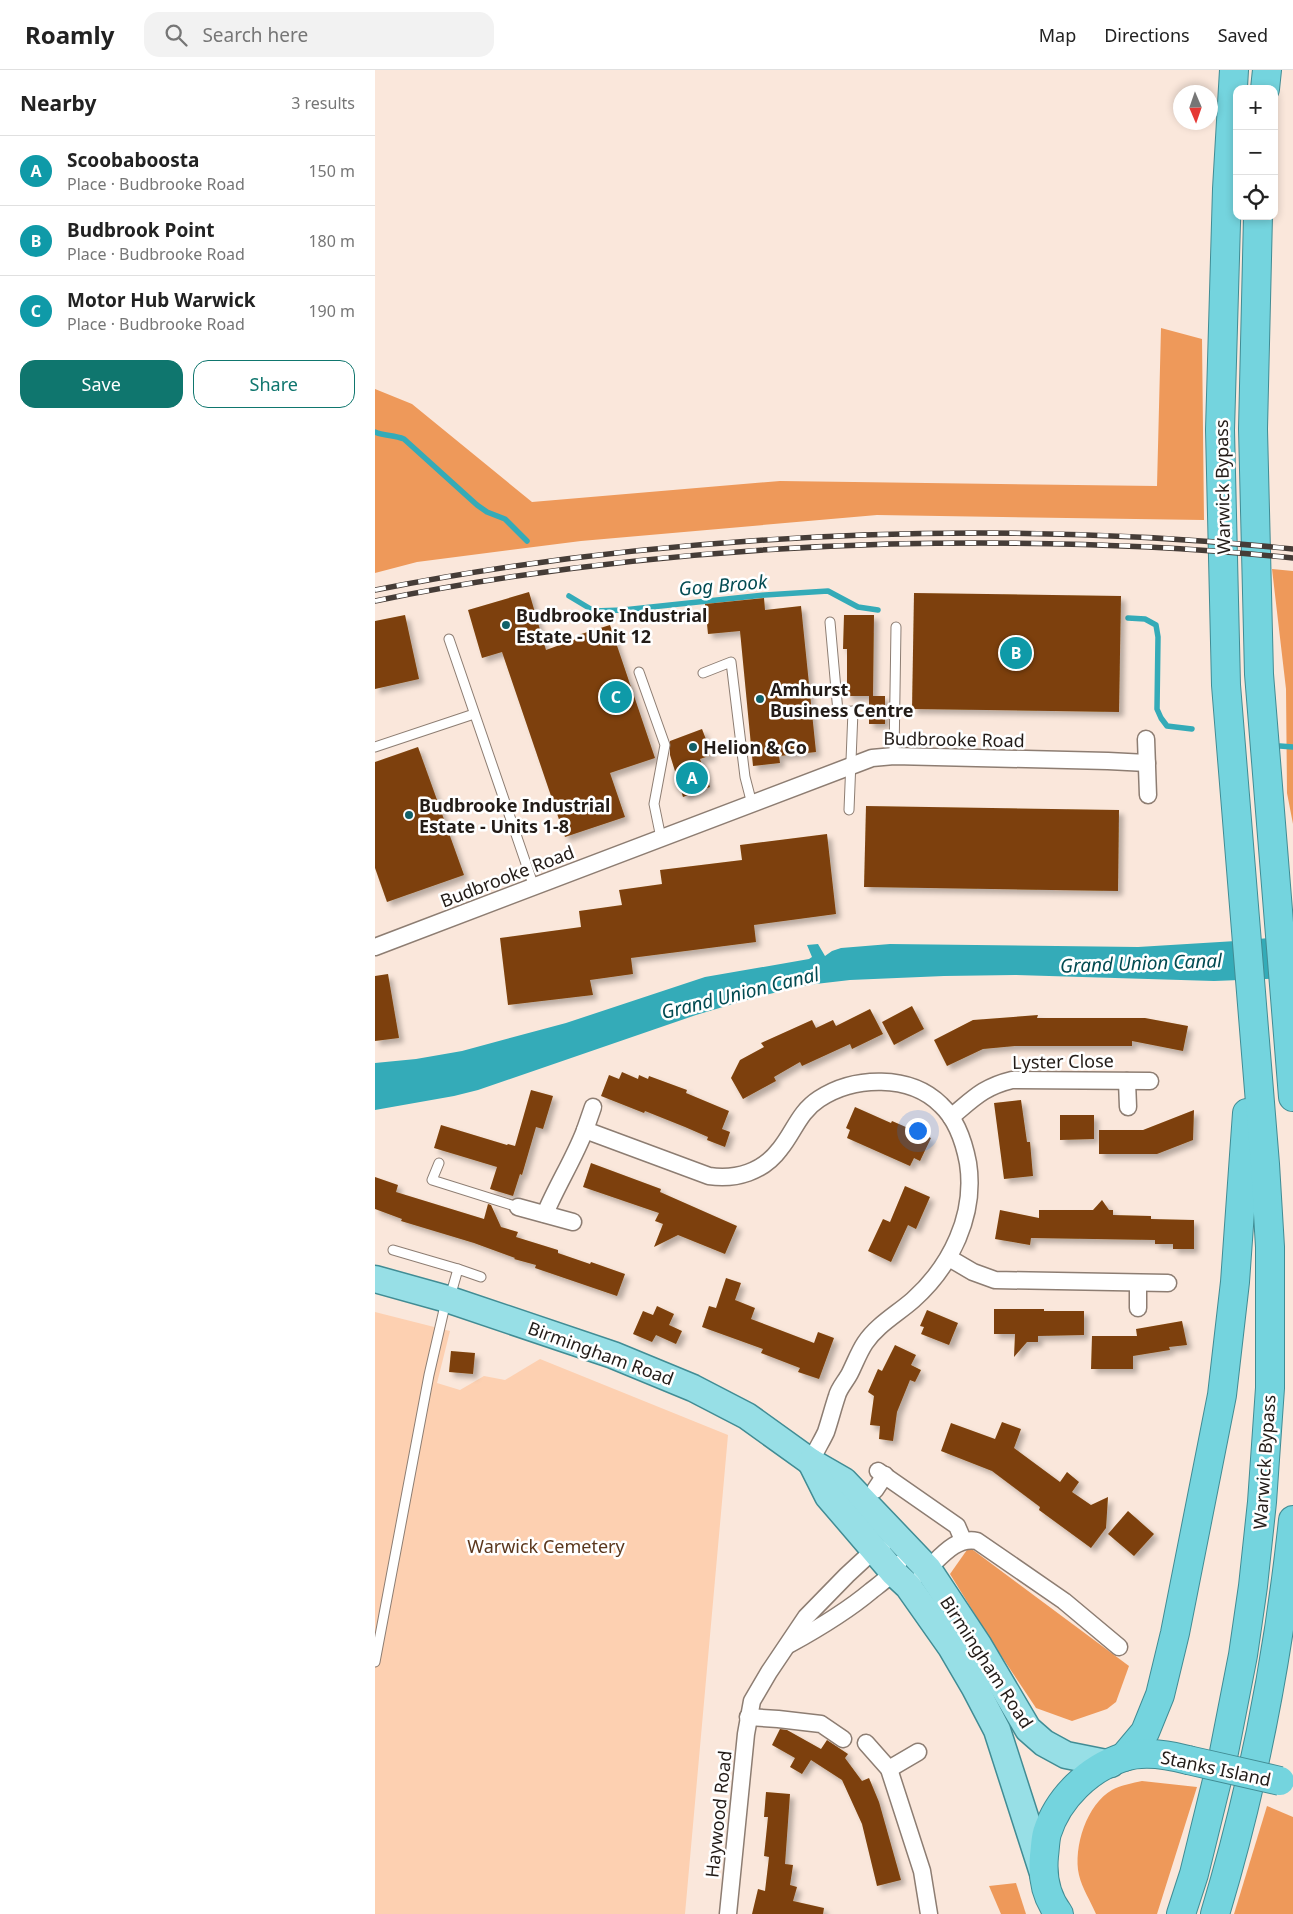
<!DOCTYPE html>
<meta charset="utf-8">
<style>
body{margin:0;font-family:"Noto Sans",sans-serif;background:#f2f2f2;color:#222}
.controls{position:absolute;right:15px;top:15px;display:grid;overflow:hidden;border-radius:10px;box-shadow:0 2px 8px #0003}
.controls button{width:45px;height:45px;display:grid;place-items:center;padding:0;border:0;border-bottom:1px solid #e0e0e0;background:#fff;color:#222;font:25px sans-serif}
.compass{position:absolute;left:798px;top:15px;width:45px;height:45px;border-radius:50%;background:#fff;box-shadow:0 2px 8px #0003;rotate:178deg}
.you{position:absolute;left:542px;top:1060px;width:18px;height:18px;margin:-12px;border:4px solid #fff;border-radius:50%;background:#1a73e8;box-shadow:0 0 0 8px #1a73e833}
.badge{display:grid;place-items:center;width:32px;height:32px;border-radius:50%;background:#0f766e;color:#fff;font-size:16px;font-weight:700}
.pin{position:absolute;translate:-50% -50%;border:2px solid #fff;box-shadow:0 1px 5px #0006}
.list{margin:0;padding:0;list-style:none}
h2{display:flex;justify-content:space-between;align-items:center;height:65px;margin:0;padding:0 20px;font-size:21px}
h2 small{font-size:16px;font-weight:400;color:#767676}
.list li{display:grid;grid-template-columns:32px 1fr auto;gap:15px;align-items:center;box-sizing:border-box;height:70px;padding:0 20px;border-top:1px solid #e0e0e0}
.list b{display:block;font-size:19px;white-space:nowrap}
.list p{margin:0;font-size:16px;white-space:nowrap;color:#767676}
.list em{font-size:16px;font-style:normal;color:#767676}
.actions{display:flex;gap:10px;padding:15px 20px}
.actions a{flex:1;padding:11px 0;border:1px solid #0f766e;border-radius:15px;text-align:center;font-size:18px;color:#0f766e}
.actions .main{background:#0f766e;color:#fff}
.icon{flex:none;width:28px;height:28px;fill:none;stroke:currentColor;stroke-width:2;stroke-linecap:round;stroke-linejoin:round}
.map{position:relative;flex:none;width:918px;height:1844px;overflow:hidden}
header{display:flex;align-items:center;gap:30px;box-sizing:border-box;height:70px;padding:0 25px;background:#fff;border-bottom:1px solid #e0e0e0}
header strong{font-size:24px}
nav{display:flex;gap:28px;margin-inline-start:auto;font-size:18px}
.search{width:350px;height:45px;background:#f2f2f2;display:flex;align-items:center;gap:12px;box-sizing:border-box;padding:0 18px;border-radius:15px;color:#767676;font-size:19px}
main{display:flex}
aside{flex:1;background:#fff}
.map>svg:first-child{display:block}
.green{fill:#fdd0b1}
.forest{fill:#ee995a}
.water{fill:#34abb8}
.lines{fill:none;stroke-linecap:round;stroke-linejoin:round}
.stream{stroke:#34abb8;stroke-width:5.5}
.building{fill:#7d4109;filter:url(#shadow)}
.service-casing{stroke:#8d7d72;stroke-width:11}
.minor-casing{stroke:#8d7d72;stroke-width:19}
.primary-casing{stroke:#418c94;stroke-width:29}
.trunk-casing{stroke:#418c94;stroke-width:30}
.service{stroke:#fff;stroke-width:9}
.minor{stroke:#fff;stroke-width:16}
.primary{stroke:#97dfe6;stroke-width:26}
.trunk{stroke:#74d4de;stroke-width:28}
.rail-casing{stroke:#453c37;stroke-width:5.5}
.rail{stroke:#fff;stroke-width:4;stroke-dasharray:11;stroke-linecap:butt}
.trunk-bridge-casing{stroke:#418c94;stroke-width:30;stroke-linecap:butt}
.trunk-bridge{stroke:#74d4de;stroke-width:28}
.poi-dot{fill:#116169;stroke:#fff;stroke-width:2}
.labels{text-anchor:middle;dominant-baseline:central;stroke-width:5;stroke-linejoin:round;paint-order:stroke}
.street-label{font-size:18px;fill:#231c18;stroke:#fff}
.poi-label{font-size:18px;font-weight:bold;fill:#231c18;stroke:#fff;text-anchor:start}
.park-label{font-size:18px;fill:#5b371d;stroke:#fff}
.water-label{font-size:19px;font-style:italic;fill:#024b52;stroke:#fff}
</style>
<header>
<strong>Roamly</strong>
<div class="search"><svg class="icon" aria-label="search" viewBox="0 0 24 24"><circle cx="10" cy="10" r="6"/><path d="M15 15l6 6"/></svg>Search here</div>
<nav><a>Map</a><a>Directions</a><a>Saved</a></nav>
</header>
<main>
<aside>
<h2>Nearby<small>3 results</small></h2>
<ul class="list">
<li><span class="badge" style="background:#0f9aa8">A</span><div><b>Scoobaboosta</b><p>Place · Budbrooke Road</p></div><em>150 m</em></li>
<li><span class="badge" style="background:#0f9aa8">B</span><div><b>Budbrook Point</b><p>Place · Budbrooke Road</p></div><em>180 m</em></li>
<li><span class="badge" style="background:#0f9aa8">C</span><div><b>Motor Hub Warwick</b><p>Place · Budbrooke Road</p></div><em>190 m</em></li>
</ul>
<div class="actions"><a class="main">Save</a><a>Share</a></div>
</aside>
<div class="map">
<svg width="918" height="1844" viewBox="0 0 918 1844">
<defs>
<filter id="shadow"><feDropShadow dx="4.5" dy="4.5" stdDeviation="2.5" flood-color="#0004"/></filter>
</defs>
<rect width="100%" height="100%" fill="#fae7db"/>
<polygon class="green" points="0,1242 75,1261 62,1313 85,1320 109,1306 130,1310 165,1289 353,1365 310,1844 0,1844"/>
<g class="forest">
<polygon points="786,258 827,269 829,450 502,445 206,471 42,492 0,503 0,319 37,334 157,432 405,411 782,416"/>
<polygon points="897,499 918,501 918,754 912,723 911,619"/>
<polygon points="594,1477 754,1596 741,1632 732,1639 697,1651 661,1638 617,1572 575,1504"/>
<path d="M767 1711 822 1717 782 1844H721C716 1832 707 1818 704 1805 698 1777 712 1734 737 1720 746 1715 758 1713 767 1711Z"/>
<polygon points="892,1736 918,1747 918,1844 859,1844"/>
<polygon points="641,1813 651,1844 626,1844 614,1816"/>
</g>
<polygon class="water" points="918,866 918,908 839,911 640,905 569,906 475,910 432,915 378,928 321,945 103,1020 79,1026 0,1040 0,993 41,989 87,981 191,953 330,907 434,889 437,887 432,875 443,874 450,886 457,881 466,878 515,874 763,877 861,871"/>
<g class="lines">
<g class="stream">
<path d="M0 362C9 366 19 365 29 369L102 435 112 442 130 449 152 471"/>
<polyline points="194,526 219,541 248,540 390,525 453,521 483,537 503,540"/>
<polyline points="753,548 770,549 781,555 783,567 782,639 786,648 792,656 817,659"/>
<polyline points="905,676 918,677"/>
</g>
</g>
<g class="building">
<polygon points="154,522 171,580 204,568 203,565 235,555 280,688 235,703 250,747 190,767 127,582 107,588 93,540"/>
<polygon points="539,523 746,526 744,642 537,639"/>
<polygon points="389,528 390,540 426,536 441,682 404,686 405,693 378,696 365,561 333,564 330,534"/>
<polygon points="30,545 44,609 0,619 0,551"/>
<polygon points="469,545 499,545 498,626 472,626 472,579 468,579"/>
<rect x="494" y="626" width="16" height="28"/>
<polygon points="327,659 337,685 325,689 335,717 308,727 295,685 295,671"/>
<polygon points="43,677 89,805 12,832 0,798 0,692"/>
<polygon points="491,736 744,740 743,821 489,817"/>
<polygon points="452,764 461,844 379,855 381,872 256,888 258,904 215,910 218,925 133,935 125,868 206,857 204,841 247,835 244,820 287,814 285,800 367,790 365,775"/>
<polygon points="13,904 24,968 0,971 0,906"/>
<polygon points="537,936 549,959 519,975 507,952"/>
<polygon points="495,939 508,964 477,979 475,974 427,996 425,992 399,1007 401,1011 368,1029 356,1008 365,990 389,977 386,973 437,950 441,958 458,950 461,956"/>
<polygon points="663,945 662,948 770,948 813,956 808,981 757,971 757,976 640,976 608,979 572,996 559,970 598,950"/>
<polygon points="247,1002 263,1009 264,1005 273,1009 274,1006 312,1020 311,1023 354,1041 347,1059 355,1062 350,1077 332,1070 333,1067 310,1057 270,1041 269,1043 226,1026 234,1005 244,1009"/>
<polygon points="156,1020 178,1026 168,1059 161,1057 147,1105 145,1104 138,1126 115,1119 122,1097 59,1078 66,1055 132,1075 133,1074 140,1076"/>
<polygon points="646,1030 652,1072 655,1072 658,1106 629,1109 619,1033"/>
<polygon points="480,1037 516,1053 517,1051 556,1068 545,1091 539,1088 535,1096 472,1068 475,1060 471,1058"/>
<polygon points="819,1040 818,1070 782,1084 724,1084 724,1060 768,1060"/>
<polygon points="685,1045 719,1045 719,1069 685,1070"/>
<polygon points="216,1093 286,1119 285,1122 362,1156 350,1184 303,1165 279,1177 288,1154 280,1151 284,1143 208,1117"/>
<polygon points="0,1107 23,1115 21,1122 109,1149 113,1134 116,1135 126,1157 143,1162 141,1167 183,1180 183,1183 215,1194 216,1192 250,1204 242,1226 160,1198 161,1195 139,1189 140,1188 99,1173 26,1151 27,1149 0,1139"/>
<polygon points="530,1116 555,1127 541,1159 533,1155 516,1192 493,1181 508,1149 515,1152"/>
<polygon points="727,1130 734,1140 738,1140 738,1145 776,1146 776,1149 819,1150 819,1179 798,1179 798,1174 780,1174 780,1170 656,1168 655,1175 620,1169 625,1140 664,1148 664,1140 718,1140"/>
<polygon points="351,1208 366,1213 360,1230 380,1238 376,1249 439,1273 443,1262 459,1268 444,1309 423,1302 425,1298 386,1283 388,1279 327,1257 334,1236 341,1238"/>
<polygon points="282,1236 299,1244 294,1255 307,1261 301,1274 281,1265 277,1272 258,1264 268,1241 278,1245"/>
<polygon points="619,1239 669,1239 669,1241 709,1241 709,1265 663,1266 663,1272 652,1272 639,1287 640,1264 619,1264"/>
<polygon points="552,1240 583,1253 574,1275 546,1264 549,1257 545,1256"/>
<polygon points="807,1251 812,1275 794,1277 795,1280 758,1286 758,1299 716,1299 717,1266 762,1266 761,1259"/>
<polygon points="520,1275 541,1285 536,1295 546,1300 540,1312 535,1310 522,1342 518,1371 504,1369 505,1356 495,1355 499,1326 493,1322 503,1299 507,1301"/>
<polygon points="76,1281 100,1283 98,1304 74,1302"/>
<polygon points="627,1352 646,1359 639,1378 685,1412 692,1402 704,1412 697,1422 716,1435 733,1427 731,1458 716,1478 664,1440 665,1437 617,1401 566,1381 576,1353 620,1369"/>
<polygon points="753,1441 779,1464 759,1486 733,1464"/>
<polygon points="405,1659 412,1660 446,1679 452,1670 473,1684 470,1688 487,1711 494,1708 504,1732 526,1810 502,1816 487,1754 467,1710 436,1690 427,1704 415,1697 420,1688 397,1675"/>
<polygon points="391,1722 415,1724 410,1794 418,1795 415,1815 422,1817 418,1831 449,1838 448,1844 377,1844 383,1819 390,1821 394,1787 389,1786 393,1747 389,1747"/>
</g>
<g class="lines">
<defs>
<g id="service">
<polyline points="455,552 463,642 478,641 474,740"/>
<polyline points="74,569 159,817"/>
<polyline points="264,602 290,675 279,734 286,768"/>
<polyline points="328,603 356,592 370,707 377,734"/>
<polyline points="0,677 99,644"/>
<polyline points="519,686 521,557"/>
<polyline points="64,1093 57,1110 143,1137"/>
<polyline points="18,1180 83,1199"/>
<polyline points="75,1227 83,1199 106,1207"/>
<polyline points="0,1592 54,1305 71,1231"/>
</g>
<g id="minor">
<polyline points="771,669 773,725"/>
<polyline points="0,877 497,688 519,686 733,691 772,693"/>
<polyline points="752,1011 753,1037"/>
<path d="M576 1047C598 1029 608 1017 637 1010L775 1011"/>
<polyline points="210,1060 218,1037"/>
<polyline points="143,1137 198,1152"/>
<path d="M170 1144C182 1115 199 1089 210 1060L334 1106C361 1110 388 1102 405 1079 419 1062 424 1042 444 1029 479 1006 535 1004 566 1035 582 1050 589 1072 593 1093 601 1145 576 1196 538 1230 522 1244 502 1255 490 1273 484 1282 480 1293 475 1303 471 1311 464 1318 462 1326 458 1338 455 1350 451 1362 446 1373 440 1381 436 1392"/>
<polyline points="574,1188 598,1202 620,1210 793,1213"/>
<polyline points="763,1213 763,1238"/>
<polyline points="503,1401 582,1456 588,1470"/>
<polyline points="500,1420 510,1405"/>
<path d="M547 1504C563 1491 579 1466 602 1471L689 1531 744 1577"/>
<path d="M415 1574C444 1558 471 1542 496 1521 506 1513 517 1506 523 1494"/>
<polyline points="373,1647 403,1649 446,1654 468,1669"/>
<polyline points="491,1673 514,1699 547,1801 554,1844"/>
<polyline points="514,1699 543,1682"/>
<polyline points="353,1844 371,1664 377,1631 394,1602 431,1547 472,1505 499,1480 507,1479"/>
</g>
<g id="primary">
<polyline points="0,1209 72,1229 238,1285 318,1318 372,1346 436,1392 469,1411 553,1499 604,1576 653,1659 669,1673 691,1685 736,1694"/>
<polyline points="436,1392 453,1426 519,1503 533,1516 576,1577 600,1618 622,1660 668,1803"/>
</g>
<g id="trunk">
<polyline points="890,19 892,0"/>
<polyline points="883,146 878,359 884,604 918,1027"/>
<polyline points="749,1687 770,1662 785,1625 800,1563 847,1325 860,1212 872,1043"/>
<path d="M684 1844C671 1827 667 1807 669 1786 670 1779 670 1770 672 1763 683 1728 714 1698 749 1687 768 1681 794 1685 813 1690"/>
<polyline points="806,1844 819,1804 849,1682 868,1585 878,1516 887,1432 895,1318 895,1177 890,1094 851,615 845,360 852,119 859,0"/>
<path d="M840 1844C879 1715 904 1584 918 1450"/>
</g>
</defs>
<use href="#service" class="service-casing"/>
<use href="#minor" class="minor-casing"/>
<use href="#primary" class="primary-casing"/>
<use href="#trunk" class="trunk-casing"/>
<use href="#service" class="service"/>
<use href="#minor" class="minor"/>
<use href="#primary" class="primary"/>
<use href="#trunk" class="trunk"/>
<defs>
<g id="rail">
<path d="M0 520C161 488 324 471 488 465 631 460 775 464 918 479"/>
<path d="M0 531C170 496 342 479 515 474 650 471 784 474 918 488"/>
</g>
</defs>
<use href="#rail" class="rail-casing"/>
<use href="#rail" class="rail"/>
<defs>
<polyline id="trunk-bridge" points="813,1690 905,1711"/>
</defs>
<use href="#trunk-bridge" class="trunk-bridge-casing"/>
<use href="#trunk-bridge" class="trunk-bridge"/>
</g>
<g class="poi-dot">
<circle cx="131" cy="555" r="5"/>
<circle cx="385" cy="629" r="5"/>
<circle cx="318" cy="677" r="5"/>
<circle cx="34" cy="745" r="5"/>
</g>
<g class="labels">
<g class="street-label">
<text transform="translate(847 417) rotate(-91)">Warwick Bypass</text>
<text transform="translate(579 669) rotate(1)">Budbrooke Road</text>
<text transform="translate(132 806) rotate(-21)">Budbrooke Road</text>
<text transform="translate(688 991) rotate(-1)">Lyster Close</text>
<text transform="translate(226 1283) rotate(20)">Birmingham Road</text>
<text transform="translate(889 1392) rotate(-86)">Warwick Bypass</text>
<text transform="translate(612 1592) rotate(57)">Birmingham Road</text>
<text transform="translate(841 1698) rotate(12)">Stanks Island</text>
<text transform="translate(343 1744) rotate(-84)">Haywood Road</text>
</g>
<g class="poi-label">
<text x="141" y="545">Budbrooke Industrial<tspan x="141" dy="21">Estate - Unit 12</tspan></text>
<text x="395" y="619">Amhurst<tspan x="395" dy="21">Business Centre</tspan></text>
<text x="328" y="677">Helion &amp; Co</text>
<text x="44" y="735">Budbrooke Industrial<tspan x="44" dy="21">Estate - Units 1-8</tspan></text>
</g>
<g class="park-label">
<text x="171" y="1476">Warwick Cemetery</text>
</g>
<g class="water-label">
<text transform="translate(348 515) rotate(-5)">Gog Brook</text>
<text transform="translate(766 893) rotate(-2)">Grand Union Canal</text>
<text transform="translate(365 923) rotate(-14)">Grand Union Canal</text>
</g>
</g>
</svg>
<div class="controls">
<button>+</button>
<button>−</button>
<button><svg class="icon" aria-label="locate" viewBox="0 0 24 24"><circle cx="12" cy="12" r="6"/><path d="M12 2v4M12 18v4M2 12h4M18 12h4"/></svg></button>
</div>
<svg class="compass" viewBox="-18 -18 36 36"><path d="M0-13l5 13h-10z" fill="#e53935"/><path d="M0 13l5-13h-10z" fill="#767676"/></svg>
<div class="you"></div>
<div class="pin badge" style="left:317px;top:708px;background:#0f9aa8">A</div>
<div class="pin badge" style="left:641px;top:583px;background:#0f9aa8">B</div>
<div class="pin badge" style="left:241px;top:627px;background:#0f9aa8">C</div>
</div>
</main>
